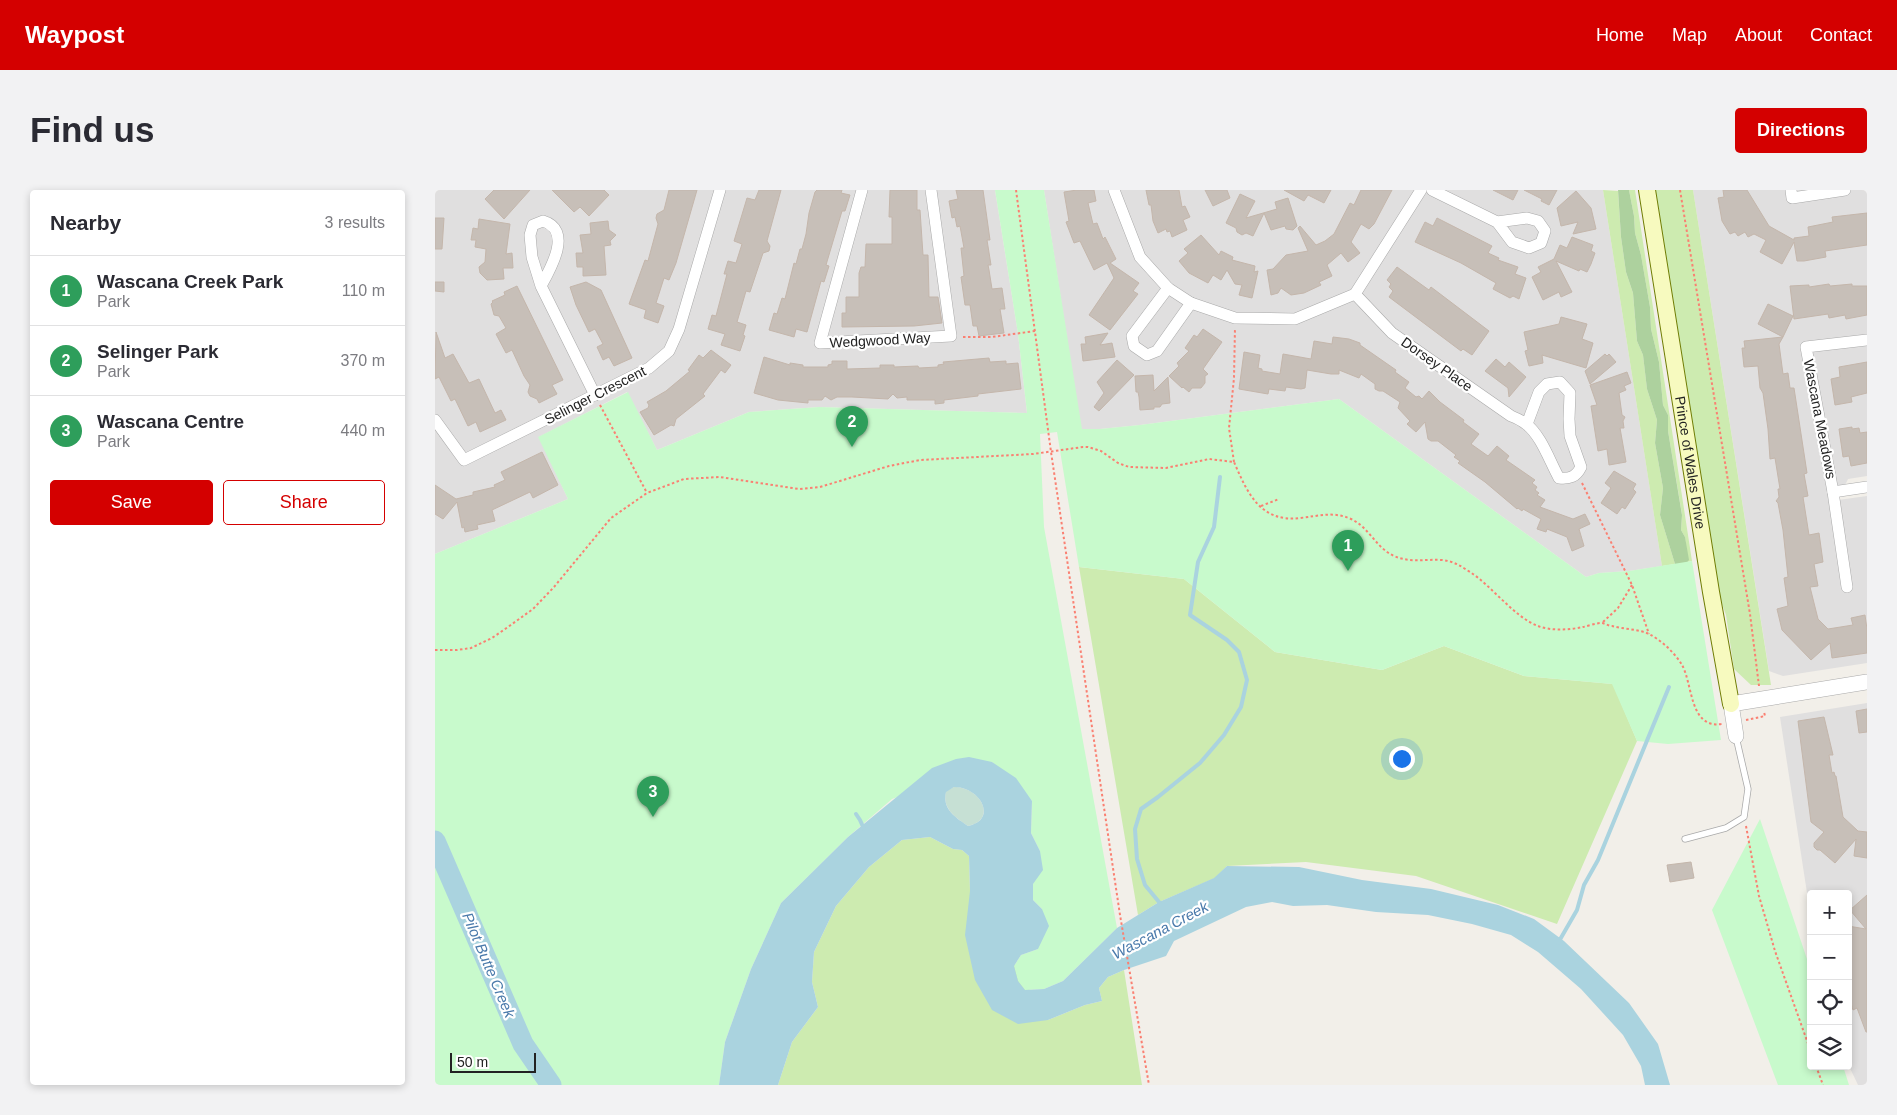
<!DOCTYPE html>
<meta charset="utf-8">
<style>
body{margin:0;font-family:Helvetica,sans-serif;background:#f2f2f3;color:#2b2b33}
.controls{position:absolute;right:15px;bottom:15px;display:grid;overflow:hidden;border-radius:5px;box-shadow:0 2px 8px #0003}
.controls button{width:45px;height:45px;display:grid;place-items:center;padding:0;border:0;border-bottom:1px solid #e1e1e2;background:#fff;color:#2b2b33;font:25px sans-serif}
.scale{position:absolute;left:15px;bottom:12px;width:86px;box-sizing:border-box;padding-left:5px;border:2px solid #222;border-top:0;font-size:14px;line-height:18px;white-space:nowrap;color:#222;-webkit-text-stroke:4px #fff;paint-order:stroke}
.you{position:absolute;left:966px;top:568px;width:18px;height:18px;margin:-12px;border:4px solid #fff;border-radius:50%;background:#1a73e8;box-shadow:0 0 0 8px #1a73e833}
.badge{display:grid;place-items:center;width:32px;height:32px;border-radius:50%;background:#d40000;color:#fff;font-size:16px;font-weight:700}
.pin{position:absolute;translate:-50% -41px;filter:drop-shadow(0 1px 2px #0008)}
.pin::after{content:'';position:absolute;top:26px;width:18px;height:15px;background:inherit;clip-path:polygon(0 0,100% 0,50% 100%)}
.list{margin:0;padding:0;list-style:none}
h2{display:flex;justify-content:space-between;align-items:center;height:65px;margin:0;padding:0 20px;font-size:21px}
h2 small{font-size:16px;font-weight:400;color:#7c7c81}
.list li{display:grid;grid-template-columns:32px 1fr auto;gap:15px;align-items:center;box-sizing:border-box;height:70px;padding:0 20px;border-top:1px solid #e1e1e2}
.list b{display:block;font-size:19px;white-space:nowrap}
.list p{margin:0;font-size:16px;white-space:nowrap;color:#7c7c81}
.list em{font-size:16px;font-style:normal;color:#7c7c81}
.actions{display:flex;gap:10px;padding:15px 20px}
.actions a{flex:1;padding:11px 0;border:1px solid #d40000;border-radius:5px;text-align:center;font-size:18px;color:#d40000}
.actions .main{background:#d40000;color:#fff}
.icon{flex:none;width:28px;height:28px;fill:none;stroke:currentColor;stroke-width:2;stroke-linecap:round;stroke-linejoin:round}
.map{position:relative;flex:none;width:1432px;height:895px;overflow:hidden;border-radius:5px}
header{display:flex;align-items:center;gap:30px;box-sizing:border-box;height:70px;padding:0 25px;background:#d40000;color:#fff}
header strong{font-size:24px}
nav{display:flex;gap:28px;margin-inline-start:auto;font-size:18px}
.intro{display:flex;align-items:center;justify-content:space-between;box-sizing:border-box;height:120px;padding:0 30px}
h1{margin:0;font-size:35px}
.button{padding:12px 22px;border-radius:5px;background:#d40000;color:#fff;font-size:18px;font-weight:700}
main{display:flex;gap:30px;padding:0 30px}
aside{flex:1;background:#fff;border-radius:5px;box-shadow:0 2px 8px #0003}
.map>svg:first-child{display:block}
.residential{fill:#e0dfdf}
.grass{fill:#cdebb0}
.forest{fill:#add19e}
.wetland{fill:#c6e0d4}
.park{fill:#c8facc}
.water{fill:#aad3df;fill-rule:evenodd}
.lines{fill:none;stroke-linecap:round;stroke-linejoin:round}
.stream{stroke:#aad3df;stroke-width:4}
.river{stroke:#aad3df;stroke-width:21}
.building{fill:#c7bfb8;stroke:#c4b6ab}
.service-casing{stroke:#a9a9a9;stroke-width:7}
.minor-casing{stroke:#a9a9a9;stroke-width:12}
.tertiary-casing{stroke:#a9a9a9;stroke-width:16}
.secondary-casing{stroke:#707d05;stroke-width:18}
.path{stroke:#fa8072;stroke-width:2;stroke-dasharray:2.5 2.5;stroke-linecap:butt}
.service{stroke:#fff;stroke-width:5.5}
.minor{stroke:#fff;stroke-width:11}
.tertiary{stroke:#fff;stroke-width:15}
.secondary{stroke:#f7fabf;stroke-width:16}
.labels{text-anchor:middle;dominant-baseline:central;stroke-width:4.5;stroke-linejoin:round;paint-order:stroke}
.street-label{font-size:14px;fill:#222;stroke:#fff}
.water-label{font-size:15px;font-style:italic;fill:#4a7aab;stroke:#fff}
</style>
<header>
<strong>Waypost</strong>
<nav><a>Home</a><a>Map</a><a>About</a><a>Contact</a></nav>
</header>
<div class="intro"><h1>Find us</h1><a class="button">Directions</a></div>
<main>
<aside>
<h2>Nearby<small>3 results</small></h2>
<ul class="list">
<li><span class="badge" style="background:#2e9e5b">1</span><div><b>Wascana Creek Park</b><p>Park</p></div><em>110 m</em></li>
<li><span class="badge" style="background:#2e9e5b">2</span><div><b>Selinger Park</b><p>Park</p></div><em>370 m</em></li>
<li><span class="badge" style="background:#2e9e5b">3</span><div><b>Wascana Centre</b><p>Park</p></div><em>440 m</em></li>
</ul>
<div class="actions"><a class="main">Save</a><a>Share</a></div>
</aside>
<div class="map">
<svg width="1432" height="895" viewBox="0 0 1432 895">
<rect width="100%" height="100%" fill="#f2efe9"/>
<g class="residential">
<polygon points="0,0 560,0 583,144 592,223 384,217 314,222 222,260 192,202 104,247 133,309 0,364"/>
<polygon points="609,0 1168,0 1227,376 1194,381 1164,383 1151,387 904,209 705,235 665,239 646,239"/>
<polygon points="1258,0 1432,0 1432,286 1413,289 1403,310 1432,306 1432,473 1348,486 1334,481"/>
<polygon points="1432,513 1432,895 1423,895 1413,874 1413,704 1376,704 1376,729 1345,527"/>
</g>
<g class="grass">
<polygon points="1168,0 1183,1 1186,47 1191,82 1198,103 1202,151 1208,165 1212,199 1222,230 1220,253 1228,298 1225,325 1240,374 1227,376"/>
<polygon points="1194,0 1200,0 1257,371 1252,372 1250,347 1246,340 1247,324 1233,241 1233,225 1228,215 1224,172 1216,139 1215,117 1206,65 1200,43 1199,26"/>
<polygon points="1216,0 1258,0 1336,495 1316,495 1299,479 1291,425 1277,387"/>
<polygon points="644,377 749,389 840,462 947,480 1009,456 1089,486 1178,494 1202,551 1122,734 981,686 871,672 792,676 780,688 724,712 703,725"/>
<polygon points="495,647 518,659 527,660 534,666 535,701 613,830 650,815 667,811 664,798 673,787 689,780 707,895 343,895 357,852 383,817 377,792 379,762 401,716 434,677 467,650"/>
</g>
<polygon class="forest" points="1183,0 1194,0 1199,26 1200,43 1206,65 1215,117 1216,139 1224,172 1228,215 1233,225 1233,241 1247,325 1246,340 1250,347 1254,370 1239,387 1240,374 1225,325 1228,298 1220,253 1222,230 1212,199 1208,165 1202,151 1198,103 1191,82 1186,47"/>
<path class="wetland" d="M519 597C546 597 563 630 533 636 520 627 507 619 511 601Z"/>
<g class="park">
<polygon points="560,0 609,0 647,239 665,239 705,235 904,209 1151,387 1164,383 1194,381 1257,371 1286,550 1233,554 1202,551 1177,494 1089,486 1009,456 947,480 840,462 749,389 644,377 622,242 605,244 609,337 682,738 628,791 609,799 590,800 583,791 579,776 586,765 603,759 607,719 598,710 598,694 605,661 596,643 597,611 557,572 457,609 413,647 346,713 316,779 290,852 284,895 0,895 0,364 133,309 103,247 193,202 222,260 314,222 384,217 592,223 583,144"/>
<polygon points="1325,629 1376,781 1376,876 1408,876 1414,895 1343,895 1277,720"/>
</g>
<path class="water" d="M534 567 557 572 581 588 597 611 596 643 605 661 608 680 598 694V710L607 719 614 736 603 759 586 765 579 776 583 791 590 800 609 799 628 791 682 738 724 712 779 688 792 676 864 677 927 690 996 699 1063 715 1099 729 1129 751 1194 813 1223 854 1235 895H1210L1206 876 1188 845 1146 799 1103 762 1076 745 1037 734 993 725 941 722 892 715 858 716 837 712 811 717 739 751 731 766 689 780 673 787 664 798 667 811 650 815 613 830 583 834 557 820 540 790 530 745 535 701 534 666 527 660 518 659 495 647 467 650 434 677 401 716 379 762 377 792 383 817 357 852 343 895H284L290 852 316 779 346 713 413 647 497 578 521 569ZM519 597C546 597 563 630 533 636 520 627 507 619 511 602Z"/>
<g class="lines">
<g class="stream">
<polyline points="421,624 425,630 429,639"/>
<polyline points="726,716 724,712 710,695 702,669 700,639 706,619 723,607 765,573 789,545 806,517 812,490 804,462 792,450 755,425 763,372 779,337 785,287"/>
<polyline points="1123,753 1142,720 1149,695 1163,670 1234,497"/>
</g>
<polyline class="river" points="0,651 88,854 116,895"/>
</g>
<g class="building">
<polygon points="59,0 95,0 69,29 50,9"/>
<polygon points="117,0 169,0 174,5 154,26 145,17 139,22"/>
<polygon points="234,0 262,0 241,73 234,90 229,88 221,113 229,116 223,133 209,128 211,120 194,114 210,70 213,71 223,34 221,28 222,24 229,20"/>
<polygon points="324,0 346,0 332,51 335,56 334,61 328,63 315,102 311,101 302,132 311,135 308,145 310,146 305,161 286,155 290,144 273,139 277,125 281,126 292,84 289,84 293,71 301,73 307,54 299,51 312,8 320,10"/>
<polygon points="382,0 407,0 406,3 415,5 410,21 407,21 391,75 394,76 389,92 386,91 372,142 361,139 359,147 334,140 339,123 342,124 347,108 350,109 359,73 361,74 365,59 367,59 371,44 374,23 380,2"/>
<polygon points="455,0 482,0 482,20 485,20 488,65 493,65 494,107 503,107 507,133 479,136 407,137 407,123 411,123 411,107 424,107 424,83 426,77 430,77 431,54 457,54 457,27 454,27"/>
<polygon points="521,0 548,0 555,50 552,50 556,75 553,75 554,80 557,99 567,98 570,119 565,119 569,143 544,146 542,136 538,136 535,115 530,115 526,87 529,86 526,58 529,58 525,36 522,37 520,27 517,28 514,11 523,9"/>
<polygon points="642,0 659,0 661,11 653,13 658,34 662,33 668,49 670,47 681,69 675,73 704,93 698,101 703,104 675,140 654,125 679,88 672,73 659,80 645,51 639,53 631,32 634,31 629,2"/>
<polygon points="711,0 744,0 747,17 750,16 755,27 748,30 752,40 737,47 735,41 732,42 731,39 723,43 718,31 716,15 714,15"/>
<polygon points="770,0 792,0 795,8 778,16"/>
<polygon points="849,0 896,0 889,13 873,5 869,11"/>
<polygon points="926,0 957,0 939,34 934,39 926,34 916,52 925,63 913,72 906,63 892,75 897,86 884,92 886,95 869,103 856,105 846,98 843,103 836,105 832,80 838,79 851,65 873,61 863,38 865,36 881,55 890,51 899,44 915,13 919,15"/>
<polygon points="1058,0 1083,0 1078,10"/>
<polygon points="1089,0 1122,0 1114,15 1106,11 1107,9"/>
<polygon points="1288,0 1312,0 1334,36 1359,50 1359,48 1374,46 1373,37 1398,32 1397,27 1432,23 1432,55 1390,61 1391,67 1369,71 1362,71 1359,52 1347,74 1325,62 1331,50 1319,44 1313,47 1310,42 1303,46 1300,42 1295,44 1287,31 1283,8 1289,7"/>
<polygon points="1141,1 1156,18 1161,39 1138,44 1143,32 1126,36 1122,18"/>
<polygon points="805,4 820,11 811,28 842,19 840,12 853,8 862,36 858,40 851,39 850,36 836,40 829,23 818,46 811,43 807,45 802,42 801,38 791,33"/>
<polygon points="0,28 9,28 7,59 0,59"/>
<polygon points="1002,28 1057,56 1053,63 1064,68 1063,70 1083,77 1080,84 1091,88 1084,109 1078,106 1075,108 1058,99 1061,93 1026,73 980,52 990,32 998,36"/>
<polygon points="44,29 75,34 71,64 77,63 78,78 68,78 69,89 52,90 45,83 44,77 50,72 51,59 40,57 41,50 36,50 38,38 43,39"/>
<polygon points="173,31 174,40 181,45 175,51 176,55 169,56 171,85 148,86 148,77 142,77 141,63 148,63 145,45 156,44 155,33"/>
<polygon points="766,45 784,65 786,61 798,67 797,70 820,76 819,82 823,81 817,108 804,105 807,95 800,94 792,80 786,90 778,85 773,93 754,83 744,71 753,63 749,59"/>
<polygon points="1137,47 1158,55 1156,61 1160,63 1156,74 1152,82 1145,79 1144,81 1121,71 1137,102 1126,107 1124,102 1108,110 1097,87 1106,82 1103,77 1119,69 1125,55 1132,58"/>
<polygon points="962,77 994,100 996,97 1054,141 1037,165 1028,159 1026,161 954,107 958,101 954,97 956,94 952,90"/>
<polygon points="0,92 9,92 9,102 0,101"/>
<polygon points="151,92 166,100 197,168 179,176 174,167 168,170 162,157 168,154 160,139 154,142 141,115 135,97"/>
<polygon points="1394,94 1395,96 1417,94 1417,96 1432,96 1432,125 1411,129 1410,125 1394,128 1393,124 1359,129 1355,96 1374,95 1374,97"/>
<polygon points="82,96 128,190 117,195 122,204 104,213 102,209 95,206 93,202 95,195 89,186 77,160 71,163 61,144 71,138 64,126 59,125 56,114 58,112 57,111 70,105 69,102"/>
<polygon points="1333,114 1358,126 1348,147 1323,134"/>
<polygon points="1126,127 1152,134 1147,149 1158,153 1151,178 1107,165 1108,173 1094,176 1090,161 1093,160 1089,142 1124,134"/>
<polygon points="768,139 787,152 768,179 773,184 770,186 770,193 766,198 757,198 754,202 748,197 747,198 734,186 744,176 742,173 754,161 750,158 759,145 762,147"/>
<polygon points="1,142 10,168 18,164 34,193 44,189 60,223 66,220 71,230 45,242 41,232 33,236 20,209 16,211 4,187 0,189"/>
<polygon points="673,143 665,155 677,153 680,167 648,171 646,154 651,154 650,147"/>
<polygon points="898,147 914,149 925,153 925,155 961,180 960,182 974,192 970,198 981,207 984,206 987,209 994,201 1005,212 1029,230 1028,232 1044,244 1036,254 1053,266 1062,256 1074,266 1071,270 1100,290 1097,293 1102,297 1100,300 1104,303 1102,305 1110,310 1105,317 1138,329 1150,324 1155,334 1144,339 1149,356 1137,361 1132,347 1112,339 1111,342 1102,339 1106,329 1088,319 1087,321 1083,318 1082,319 1050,292 1023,273 1025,271 1019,267 1021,265 1003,251 996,251 993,249 990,232 981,242 972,234 975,231 963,218 965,212 948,201 944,201 940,199 940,194 926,184 924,188 904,180 904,184 896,184 872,180 870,198 866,199 851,197 850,201 834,199 833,204 804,199 809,162 825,165 823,178 827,179 827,181 845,184 848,164 876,169 879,151 897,154"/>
<polygon points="1348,147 1344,154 1348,184 1353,183 1355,198 1359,198 1372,283 1369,284 1373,306 1368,307 1374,345 1384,343 1388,372 1379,374 1383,396 1375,397 1383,429 1393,439 1418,435 1416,428 1430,425 1432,439 1432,463 1397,468 1395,453 1376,470 1347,440 1342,419 1353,416 1349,388 1353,387 1348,340 1343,313 1341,311 1344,307 1343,299 1345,299 1340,268 1335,269 1333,239 1328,203 1325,198 1323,176 1309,177 1307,158 1310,158 1309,151"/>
<polygon points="276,160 296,175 290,183 286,180 268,204 270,206 241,229 239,236 236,235 219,245 205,222 213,218 214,215 212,212 231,201 255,181 253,180 264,165 268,168"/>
<polygon points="1170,164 1172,166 1174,164 1181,172 1155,194 1150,181"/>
<polygon points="329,167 355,175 355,173 368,175 368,177 393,177 393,175 397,174 397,171 412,171 412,179 445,178 445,175 459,175 459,177 483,176 484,178 503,177 503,175 509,174 508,172 554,168 555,172 571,171 571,174 583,173 586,199 543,204 543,206 509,210 509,213 500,214 500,210 472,210 472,207 462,208 458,204 453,209 417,207 402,207 396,210 390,206 387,210 373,210 373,213 343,210 319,203"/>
<polygon points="1061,169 1070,177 1074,172 1091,187 1074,207 1073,198 1050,181"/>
<polygon points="682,170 699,185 664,221 659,217 669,203 662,192"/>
<polygon points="1432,172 1432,203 1416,207 1417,212 1400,215 1396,189 1405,187 1404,177"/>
<polygon points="1192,182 1196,193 1189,196 1191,200 1184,203 1187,225 1190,227 1188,231 1189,238 1185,238 1191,272 1174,275 1172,259 1163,261 1156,216 1162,215 1155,195"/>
<polygon points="718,185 719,201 733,187 735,213 727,214 725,217 719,217 719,219 705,220 704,207 703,202 701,202 700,186"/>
<polygon points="1417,237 1417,239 1424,238 1425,243 1432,242 1432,273 1416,276 1414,266 1408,267 1404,239"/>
<polygon points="107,262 123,295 98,308 95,302 57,320 60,331 42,335 43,339 30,342 29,337 27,338 22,312 8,329 0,324 0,295 21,309 38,305 38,302 60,297 59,295 70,290 66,282"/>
<polygon points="1179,281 1201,294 1198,299 1201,302 1190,319 1187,317 1182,324 1166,313 1176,298 1170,293"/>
<polygon points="1432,519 1432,542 1424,543 1421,521"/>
<polygon points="1389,527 1398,565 1394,565 1397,583 1399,582 1400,586 1401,586 1408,627 1423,641 1432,642 1432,668 1419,666 1421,649 1400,673 1385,660 1382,660 1379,657 1379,653 1389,642 1376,632 1363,531"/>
<polygon points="1256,672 1259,688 1235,692 1232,675"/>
<polygon points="1432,705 1432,842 1431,842 1422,818 1418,820 1413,803 1413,736 1431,739 1415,720"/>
</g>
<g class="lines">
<defs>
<polyline id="service" points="1250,649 1291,638 1309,627 1313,599 1301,547"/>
<g id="minor">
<polyline points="427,0 385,153 516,146 496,0"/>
<polyline points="679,0 705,67 733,98 756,113 800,128 860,129 920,104 986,0"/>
<polyline points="997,0 1062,32 1077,52 1094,58 1106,53 1110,41 1103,31 1092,28 1062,32"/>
<polyline points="1356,0 1357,8 1410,0"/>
<path d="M106 96C116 78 138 40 108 31L98 35 95 45 97 67 106 96 160 205"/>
<polyline points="733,98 697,146 699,156 712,165 722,161 756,113"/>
<path d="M920 104 957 143 1076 226C1081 228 1086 230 1091 234 1106 245 1115 272 1124 288 1135 289 1141 287 1146 277L1135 246 1134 229 1135 203 1125 192 1112 194 1104 202 1092 234"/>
<polyline points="1432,150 1371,157 1398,302 1432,297"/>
<polyline points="0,230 29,270 214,178 234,161 244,139 285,0"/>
<polyline points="1398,302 1412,397"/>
</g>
<polyline id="tertiary" points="1301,546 1296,514 1432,492"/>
<g id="secondary">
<path id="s1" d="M1212 0 1276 402 1296 514"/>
</g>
</defs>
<use href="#service" class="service-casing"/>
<use href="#minor" class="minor-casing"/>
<use href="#tertiary" class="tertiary-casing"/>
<use href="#secondary" class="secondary-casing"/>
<g class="path">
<polyline points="581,0 616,262 685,725 714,895"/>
<polyline points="1245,0 1315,424 1324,496"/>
<polyline points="528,147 557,147 600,141"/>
<polyline points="165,215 212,303"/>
<polyline points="799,272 794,238 799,188 800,138"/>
<polyline points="1147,293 1197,395 1214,444"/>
<polyline points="826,316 844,309"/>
<polyline points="1168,432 1183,418 1197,395"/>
<path d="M0 460H22L36 458 57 448 73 437 98 419 119 397 176 328 212 303 249 289 285 287 364 299 385 297 454 276 485 270 598 264 648 257H653L666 261 683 273 694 277 731 278 774 269 799 272C812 302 825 333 865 328 884 326 898 321 916 329 934 337 941 358 959 366 975 373 990 369 1007 370 1018 371 1026 376 1035 382 1057 396 1079 427 1103 436 1116 441 1134 440 1148 437 1153 436 1161 433 1166 433 1170 433 1173 436 1177 436 1188 439 1203 439 1214 444 1226 450 1240 463 1247 475 1258 494 1254 539 1287 534"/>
<polyline points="1311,530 1330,526 1329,522"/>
<polyline points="1311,636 1324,706 1340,761 1376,862"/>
<polyline points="1381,876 1388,895"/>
</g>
<use href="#service" class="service"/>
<use href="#minor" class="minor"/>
<use href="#tertiary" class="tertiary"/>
<use href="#secondary" class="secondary"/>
</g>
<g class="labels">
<g class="street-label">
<text transform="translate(445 150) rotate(-3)">Wedgwood Way</text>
<text transform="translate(1002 174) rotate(35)">Dorsey Place</text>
<text transform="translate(160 205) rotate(-27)">Selinger Crescent</text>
<text transform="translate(1385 229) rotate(79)">Wascana Meadows</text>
<text stroke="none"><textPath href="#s1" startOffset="276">Prince of Wales Drive</textPath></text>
</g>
<g class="water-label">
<text transform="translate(725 740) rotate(-28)">Wascana Creek</text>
<text transform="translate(54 775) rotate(67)">Pilot Butte Creek</text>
</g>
</g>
</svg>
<div class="controls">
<button>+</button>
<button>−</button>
<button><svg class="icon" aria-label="locate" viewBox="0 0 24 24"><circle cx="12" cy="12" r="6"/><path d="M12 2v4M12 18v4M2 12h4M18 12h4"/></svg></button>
<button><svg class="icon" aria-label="layers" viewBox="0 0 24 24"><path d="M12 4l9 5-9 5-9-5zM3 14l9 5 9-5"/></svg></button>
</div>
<div class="scale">50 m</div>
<div class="you"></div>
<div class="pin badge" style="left:913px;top:381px;background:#2e9e5b">1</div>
<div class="pin badge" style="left:417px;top:257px;background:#2e9e5b">2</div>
<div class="pin badge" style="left:218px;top:627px;background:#2e9e5b">3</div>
</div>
</main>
